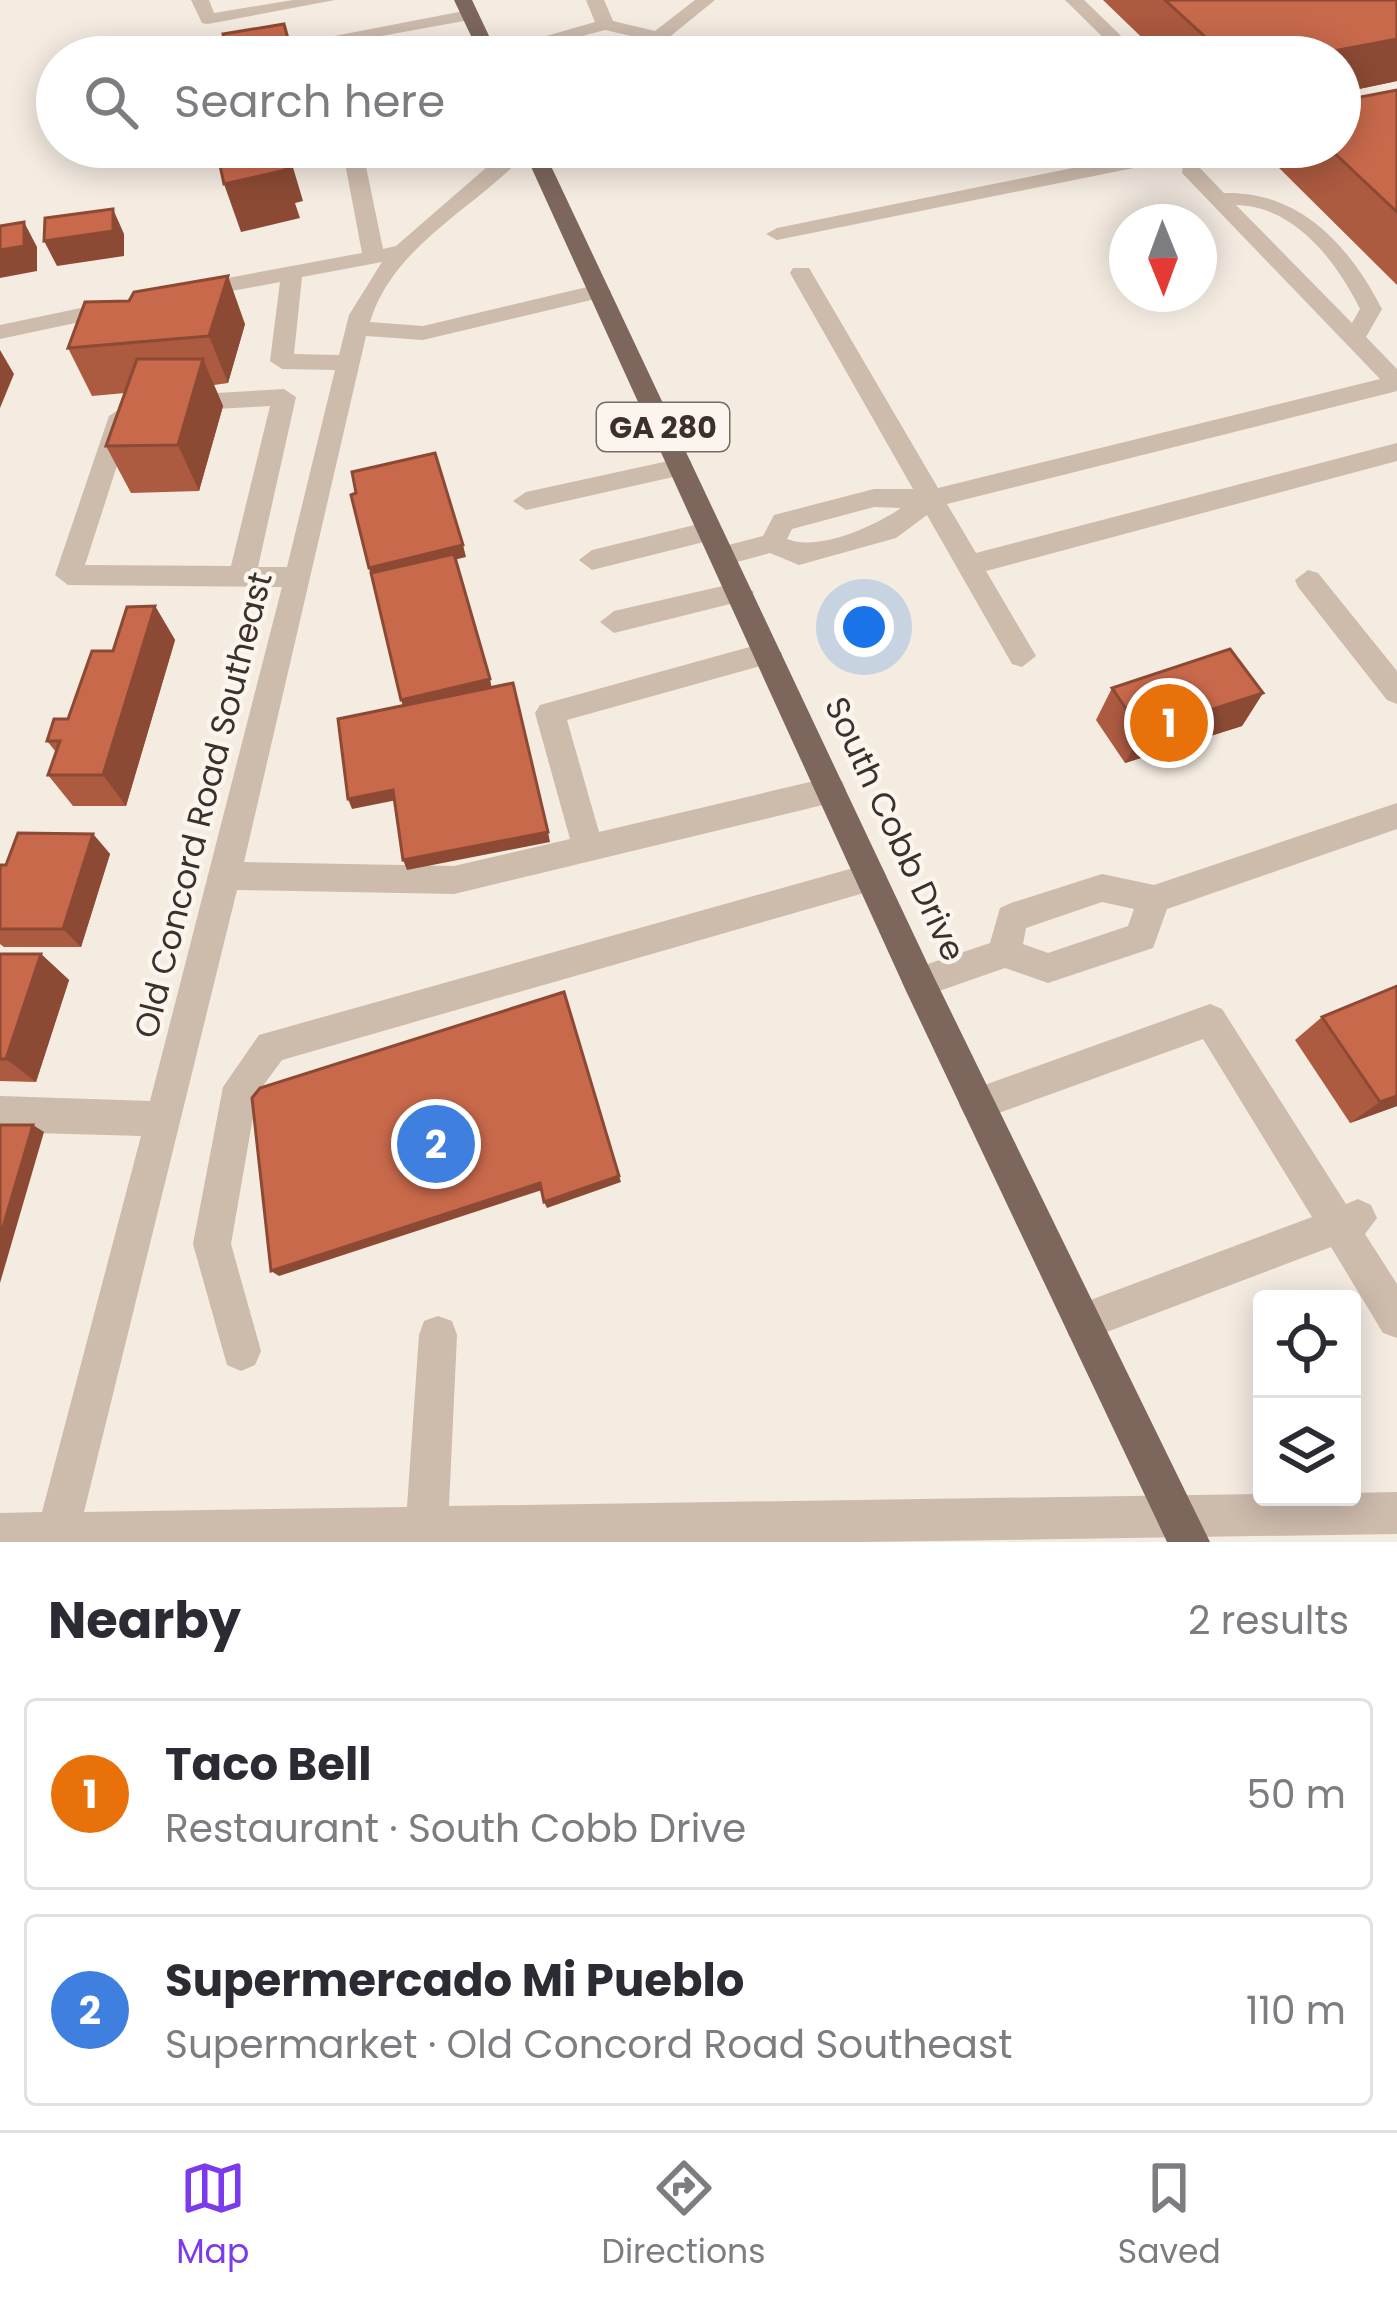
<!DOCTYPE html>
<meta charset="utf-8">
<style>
body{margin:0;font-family:Poppins,sans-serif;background:#f7f7f7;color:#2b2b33}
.controls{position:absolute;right:36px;bottom:36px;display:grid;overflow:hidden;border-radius:12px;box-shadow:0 6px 30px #0003}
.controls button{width:108px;height:108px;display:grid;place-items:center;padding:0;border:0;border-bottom:3px solid #e1e1e2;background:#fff;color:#2b2b33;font:60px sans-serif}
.compass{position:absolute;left:1109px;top:204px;width:108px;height:108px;border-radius:50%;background:#fff;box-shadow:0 6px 30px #0003;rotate:179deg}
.you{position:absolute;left:864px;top:627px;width:42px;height:42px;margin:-30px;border:9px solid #fff;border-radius:50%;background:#1a73e8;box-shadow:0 0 0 18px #1a73e833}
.badge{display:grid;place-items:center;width:78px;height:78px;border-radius:50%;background:#7c3aed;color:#fff;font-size:39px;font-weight:700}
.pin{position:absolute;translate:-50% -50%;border:6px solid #fff;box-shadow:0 3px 12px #0006}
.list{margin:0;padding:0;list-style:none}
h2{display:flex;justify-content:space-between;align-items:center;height:156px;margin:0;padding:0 48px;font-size:51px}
h2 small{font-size:39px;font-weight:400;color:#7c7c81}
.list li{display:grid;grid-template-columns:78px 1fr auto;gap:36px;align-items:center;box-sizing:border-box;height:192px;margin:0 24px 24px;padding:0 24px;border:3px solid #e1e1e2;border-radius:12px}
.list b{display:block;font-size:45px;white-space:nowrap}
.list p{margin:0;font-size:39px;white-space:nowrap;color:#7c7c81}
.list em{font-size:39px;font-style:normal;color:#7c7c81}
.icon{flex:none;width:66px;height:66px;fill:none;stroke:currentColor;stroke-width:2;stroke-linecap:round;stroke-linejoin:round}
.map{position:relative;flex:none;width:1397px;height:1542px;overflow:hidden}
.search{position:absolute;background:#fff;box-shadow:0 6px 30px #0003;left:36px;right:36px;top:36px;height:132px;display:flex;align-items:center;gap:30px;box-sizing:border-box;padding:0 42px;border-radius:66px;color:#7c7c81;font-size:45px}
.sheet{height:588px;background:#fff}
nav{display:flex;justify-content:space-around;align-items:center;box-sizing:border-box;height:168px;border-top:3px solid #e1e1e2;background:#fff;font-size:33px;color:#7c7c81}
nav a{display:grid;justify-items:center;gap:6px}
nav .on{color:#7c3aed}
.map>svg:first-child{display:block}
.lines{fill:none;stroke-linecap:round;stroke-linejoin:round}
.minor{fill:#cdbbac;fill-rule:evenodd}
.major{fill:#7d675c;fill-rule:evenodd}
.wall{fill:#ac5a40}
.shaded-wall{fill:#8c4a34}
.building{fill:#c8694b;stroke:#8c4a34;stroke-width:3}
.labels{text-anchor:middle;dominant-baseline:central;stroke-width:9;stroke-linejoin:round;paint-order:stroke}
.shield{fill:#fbf5ee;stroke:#756b66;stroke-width:3}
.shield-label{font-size:30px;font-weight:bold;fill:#3b302b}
.street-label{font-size:33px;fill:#3b302b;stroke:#fbf5ee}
</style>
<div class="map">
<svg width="1397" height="1542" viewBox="0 0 1397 1542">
<rect width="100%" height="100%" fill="#f4ebe1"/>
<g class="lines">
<g class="minor">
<polygon points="191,0 209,0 214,13 293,0 335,0 208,24 202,23"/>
<polygon points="586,0 604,0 613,21 655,31 695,0 715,0 645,57 624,57 644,39 605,30 503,57 480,55 595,22"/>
<polygon points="1065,0 1084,0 1143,57 1123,57"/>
<polygon points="469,10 475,11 475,19 266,57 226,57"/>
<path d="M342 147H362L383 249 396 246 510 147H532C481 206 394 242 370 322L423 326 600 284 611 291 608 296 423 340 366 336 244 862 454 866 570 839 535 713 540 705 768 642 782 653 778 661 567 720 599 832 831 777 842 781 846 790 842 799 831 803 454 894 237 890 84 1512 407 1507 419 1335 424 1321 438 1316 452 1321 457 1335 449 1506 1262 1494 1352 1497V1493L1397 1492V1534L862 1542H0V1513L42 1512 141 1136 0 1132V1096L150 1101 282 587 68 585 55 575 109 416 121 408 133 416 85 565 231 566 270 406 181 411 169 403 181 395 284 389 296 397 258 567H287L335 370 282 369 270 361 280 282 195 298 184 291 195 284 362 253ZM382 262 349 315 339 355 294 354 302 277Z"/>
<path d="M1176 147H1207L1200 168 1224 193C1300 191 1349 245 1382 309L1366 337 1397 369V391L947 504 976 553 1397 443V461L986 571 1036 656 1022 667 1012 664 927 515 896 538 799 565 770 553 722 566 713 563 709 556 713 549 763 536 774 515 874 489H913L790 273 793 268H809L812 273 938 488 1380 379 1182 173 1183 158 777 240 766 234 777 228ZM1236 205C1295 206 1336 261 1360 309L1352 323ZM874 507 901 508C875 526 818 552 787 539L792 529Z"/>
<polygon points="119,300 127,302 127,312 0,339 0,325"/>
<polygon points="682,458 691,461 691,473 526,510 513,501 526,492"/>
<polygon points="711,521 724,531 720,538 592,570 579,560 592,550"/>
<polygon points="1308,570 1318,573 1397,671 1397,704 1387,700 1298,587 1295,580"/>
<polygon points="740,582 754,592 750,599 614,633 600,622 614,611"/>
<path d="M1397 803V829L1167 909 1153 948 1048 983 1005 968 919 998 907 993 902 982 907 971 990 943 1000 908 1011 903 1102 874 1154 885ZM1102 902 1134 909 1128 926 1048 953 1023 944 1026 928Z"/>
<polygon points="871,863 882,867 887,877 882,887 871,891 282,1060 257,1094 231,1244 261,1351 255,1365 241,1371 227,1365 193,1244 223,1087 259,1035"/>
<polygon points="1210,1004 1222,1009 1346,1204 1358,1199 1371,1205 1377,1218 1365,1234 1397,1284 1397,1338 1383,1333 1331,1247 1083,1341 1069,1336 1064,1322 1069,1308 1312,1217 1203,1039 977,1121 965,1116 959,1104 965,1092"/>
</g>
<g class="major">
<polygon points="454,0 472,0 499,57 481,57"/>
<polygon points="522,147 542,147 931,971 1210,1542 1167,1542 907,993"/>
</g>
</g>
<g class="wall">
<polygon points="1103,0 1397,0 1397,81 1340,93 1340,57 1162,57"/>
<polygon points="1397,90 1397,285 1270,159 1275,147 1340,147"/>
<polygon points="129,301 245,324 228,383 214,385 223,406 199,491 131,493 106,446 125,393 92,396 68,348"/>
<polygon points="155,606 175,640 126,806 73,806 48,775 56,752 47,741 68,719 113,651"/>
<polygon points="1112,688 1263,693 1242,726 1125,763 1096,720"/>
<polygon points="93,834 110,854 81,947 4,947 0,944 0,865 6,865"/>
<polygon points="0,954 41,954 69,980 36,1082 0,1081"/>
<polygon points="1397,986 1397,1106 1350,1123 1295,1040 1322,1017"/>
</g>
<g class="shaded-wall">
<polygon points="1397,39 1397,81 1340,93 1340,57 1302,57"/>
<polygon points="290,46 293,57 229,56"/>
<polygon points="289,154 303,201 295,203 300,218 241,232 224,184 281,155"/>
<polygon points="113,209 124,234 124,256 57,266 44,241"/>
<polygon points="24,222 37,247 37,271 0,278 0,250"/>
<polygon points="228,276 245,324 228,383 209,336"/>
<polygon points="0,350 14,374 0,408"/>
<polygon points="203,359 223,406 199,491 178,445"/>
<polygon points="463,545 466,557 372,580 369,568"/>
<polygon points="155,606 175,640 126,806 103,775"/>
<polygon points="490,679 492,690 405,712 401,700"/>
<polygon points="1263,693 1242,726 1125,763 1142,732"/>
<polygon points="393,790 397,800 352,809 348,799"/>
<polygon points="548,832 550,842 407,870 403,860"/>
<polygon points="93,834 110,854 81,947 63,929"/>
<polygon points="41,954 69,980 36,1082 6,1059"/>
<polygon points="1397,1096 1397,1106 1350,1123 1380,1102"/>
<polygon points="33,1125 44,1132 0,1283 0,1237"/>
<polygon points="619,1176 621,1182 547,1208 544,1202"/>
<polygon points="540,1183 542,1190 279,1276 271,1271"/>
</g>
<g class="building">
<polygon points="1165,0 1397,0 1397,39 1302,57 1227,57"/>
<polygon points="284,24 290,46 229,56 223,34"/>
<polygon points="1397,90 1397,212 1328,147 1340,147 1340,101"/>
<polygon points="216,147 287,147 289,154 281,155 286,170 224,184"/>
<polygon points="113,209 113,231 44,241 45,218"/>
<polygon points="24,222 24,246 0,250 0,226"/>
<polygon points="228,276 209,336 68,348 85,302 129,301 134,292"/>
<polygon points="137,359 203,359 178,445 106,446"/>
<polygon points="435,453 463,545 369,568 351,495 356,493 352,472"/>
<polygon points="454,554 490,679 401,700 371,573"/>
<polygon points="155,606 103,775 48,775 60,741 47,741 54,719 68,719 92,651 113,651 127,607"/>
<polygon points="1230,649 1263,693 1142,732 1112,688"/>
<polygon points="513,683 548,832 403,860 393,790 348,799 338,719"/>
<polygon points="18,833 93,834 63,929 0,929 0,865 6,865"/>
<polygon points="0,954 41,954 6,1059 0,1059"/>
<polygon points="1397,986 1397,1096 1380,1102 1322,1017"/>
<polygon points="564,992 619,1176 544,1202 540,1183 271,1271 252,1098 260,1088"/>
<polygon points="0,1125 33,1125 0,1237"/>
</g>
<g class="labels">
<rect class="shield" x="597" y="403" width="132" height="48" rx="9"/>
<g class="shield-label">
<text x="663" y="427">GA 280</text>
</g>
<g class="street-label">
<text transform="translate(203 805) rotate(-76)">Old Concord Road Southeast</text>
<text transform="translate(895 829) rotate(65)">South Cobb Drive</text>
</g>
</g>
</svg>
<div class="controls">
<button><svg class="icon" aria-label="locate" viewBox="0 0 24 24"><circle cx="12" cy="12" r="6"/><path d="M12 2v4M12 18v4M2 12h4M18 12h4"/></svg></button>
<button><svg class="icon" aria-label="layers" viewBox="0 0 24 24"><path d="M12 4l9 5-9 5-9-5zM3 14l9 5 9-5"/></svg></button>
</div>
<svg class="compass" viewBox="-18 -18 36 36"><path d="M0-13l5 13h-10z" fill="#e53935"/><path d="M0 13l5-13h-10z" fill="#7c7c81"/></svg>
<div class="you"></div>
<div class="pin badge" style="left:1169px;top:723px;background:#e8710a">1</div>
<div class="pin badge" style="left:436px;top:1144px;background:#3f7fe0">2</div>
<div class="search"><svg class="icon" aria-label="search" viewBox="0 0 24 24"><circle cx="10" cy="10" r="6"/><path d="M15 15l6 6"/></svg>Search here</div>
</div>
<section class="sheet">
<h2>Nearby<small>2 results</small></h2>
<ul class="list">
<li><span class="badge" style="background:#e8710a">1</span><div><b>Taco Bell</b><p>Restaurant · South Cobb Drive</p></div><em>50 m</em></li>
<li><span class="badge" style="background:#3f7fe0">2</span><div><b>Supermercado Mi Pueblo</b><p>Supermarket · Old Concord Road Southeast</p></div><em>110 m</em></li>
</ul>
</section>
<nav>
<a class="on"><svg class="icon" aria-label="map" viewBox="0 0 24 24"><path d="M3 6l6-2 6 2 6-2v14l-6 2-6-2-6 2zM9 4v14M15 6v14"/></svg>Map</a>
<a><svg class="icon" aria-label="directions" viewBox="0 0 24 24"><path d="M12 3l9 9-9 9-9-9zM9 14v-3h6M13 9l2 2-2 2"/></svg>Directions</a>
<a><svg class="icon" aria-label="saved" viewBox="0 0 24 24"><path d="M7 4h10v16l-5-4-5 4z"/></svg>Saved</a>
</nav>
